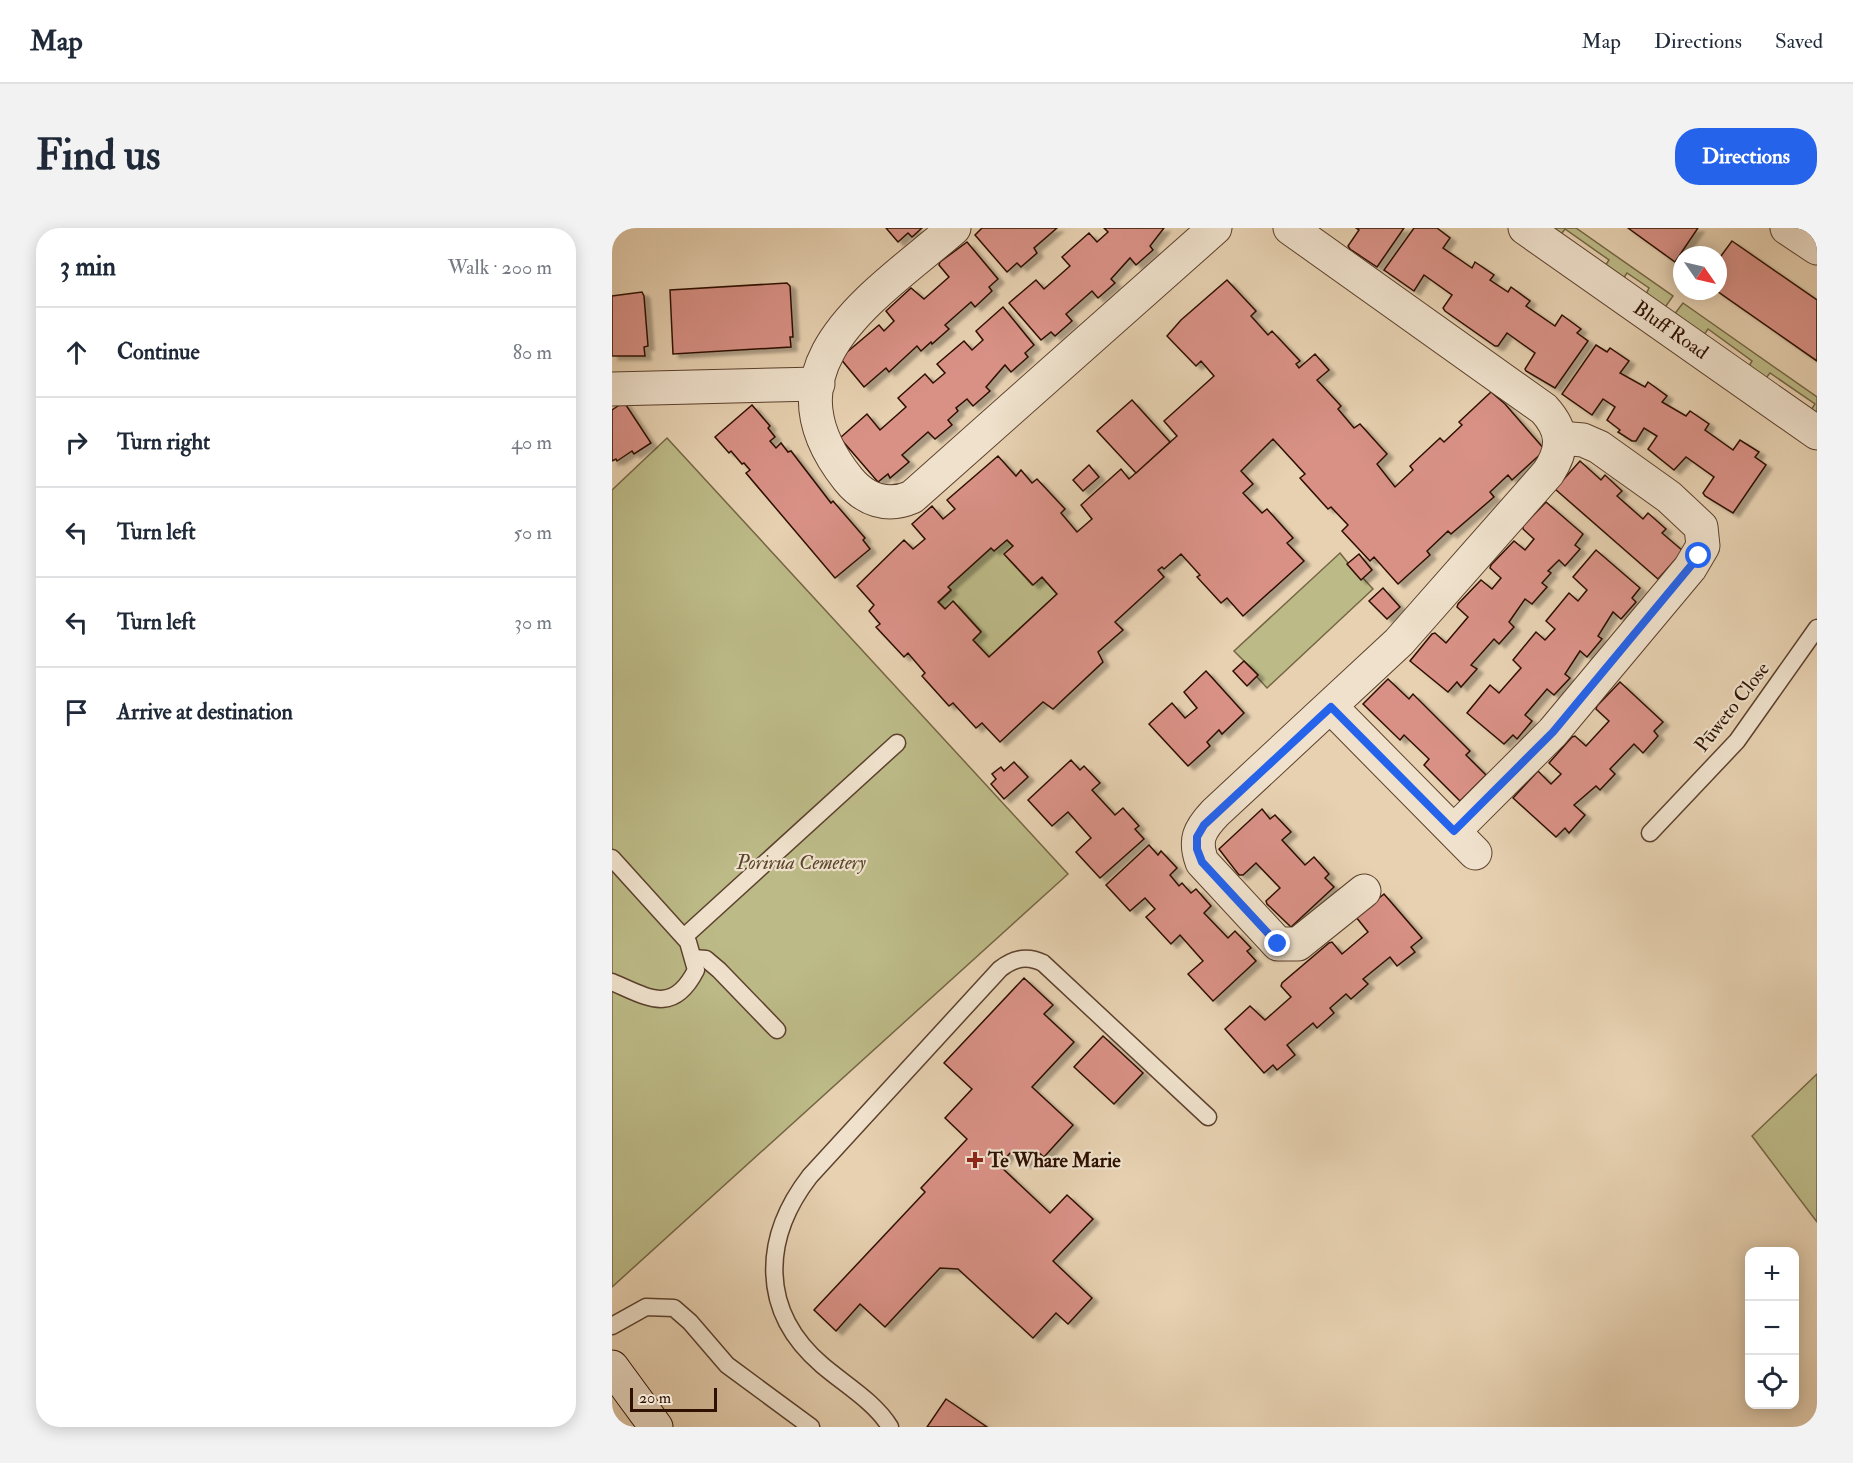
<!DOCTYPE html>
<meta charset="utf-8">
<style>
body{margin:0;font-family:"IM FELL Double Pica",serif;background:#f2f2f3;color:#1f2937}
.controls{position:absolute;right:18px;bottom:18px;display:grid;overflow:hidden;border-radius:12px;box-shadow:0 3px 15px #0003}
.controls button{width:54px;height:54px;display:grid;place-items:center;padding:0;border:0;border-bottom:2px solid #e0e1e3;background:#fff;color:#1f2937;font:30px sans-serif}
.compass{position:absolute;left:1061px;top:18px;width:54px;height:54px;border-radius:50%;background:#fff;box-shadow:0 3px 15px #0003;rotate:124deg}
.scale{position:absolute;left:18px;bottom:15px;width:87px;box-sizing:border-box;padding-left:6px;border:3px solid #2e1101;border-top:0;font-size:16px;line-height:21px;white-space:nowrap;color:#2e1101;-webkit-text-stroke:4px #efe1cc;paint-order:stroke}
.stop{position:absolute;width:18px;height:18px;margin:-14px;border:4px solid #2563eb;border-radius:50%;background:#fff}
.stop.end{background:#2563eb;border-color:#fff;box-shadow:0 2px 6px #0008}
.list{margin:0;padding:0;list-style:none}
h2{display:flex;justify-content:space-between;align-items:center;height:78px;margin:0;padding:0 24px;font-size:26px}
h2 small{font-size:20px;font-weight:400;color:#747a83}
.list li{display:grid;grid-template-columns:39px 1fr auto;gap:18px;align-items:center;box-sizing:border-box;height:90px;padding:0 24px;border-top:2px solid #e0e1e3}
.list b{display:block;font-size:22px;white-space:nowrap}
.list em{font-size:20px;font-style:normal;color:#747a83}
.icon{flex:none;width:33px;height:33px;fill:none;stroke:currentColor;stroke-width:2;stroke-linecap:round;stroke-linejoin:round}
.map{position:relative;flex:none;width:1205px;height:1199px;overflow:hidden;border-radius:24px}
header{display:flex;align-items:center;gap:36px;box-sizing:border-box;height:84px;padding:0 30px;background:#fff;border-bottom:2px solid #e0e1e3}
header strong{font-size:28px}
nav{display:flex;gap:33px;margin-inline-start:auto;font-size:21px}
.intro{display:flex;align-items:center;justify-content:space-between;box-sizing:border-box;height:144px;padding:0 36px}
h1{margin:0;font-size:42px}
.button{padding:15px 27px;border-radius:24px;background:#2563eb;color:#fff;font-size:21px;font-weight:700}
main{display:flex;gap:36px;padding:0 36px}
aside{flex:1;background:#fff;border-radius:24px;box-shadow:0 3px 15px #0003}
.map>svg:first-child{display:block}
.green{fill:#bcba87;stroke:#756644;stroke-width:1.5}
.building{fill:#d99186;stroke:#2e1101;stroke-width:1.5;fill-rule:evenodd;filter:url(#shadow)}
.lines{fill:none;stroke-linecap:round;stroke-linejoin:round}
.service-casing{stroke:#5c412d;stroke-width:19}
.minor-casing{stroke:#5c412d;stroke-width:35}
.secondary-casing{stroke:#2e1101;stroke-width:35}
.service{stroke:#efe1cc;stroke-width:16}
.minor{stroke:#efe1cc;stroke-width:33}
.secondary{stroke:#efe1cc;stroke-width:33}
.route{stroke:#2563eb;stroke-width:8}
.poi-dot{fill:#8f2418;stroke:#efe1cc;stroke-width:2}
.labels{text-anchor:middle;dominant-baseline:central;stroke-width:4.5;stroke-linejoin:round;paint-order:stroke}
.street-label{font-size:20px;fill:#2e1101;stroke:#efe1cc}
.park-label{font-size:20px;font-style:italic;fill:#594429;stroke:#efe1cc}
.poi-label{font-size:20px;font-weight:bold;fill:#2e1101;stroke:#efe1cc;text-anchor:start}
</style>
<header>
<strong>Map</strong>
<nav><a>Map</a><a>Directions</a><a>Saved</a></nav>
</header>
<div class="intro"><h1>Find us</h1><a class="button">Directions</a></div>
<main>
<aside>
<h2>3 min<small>Walk · 200 m</small></h2>
<ul class="list">
<li><svg class="icon" aria-label="ahead" viewBox="0 0 24 24"><path d="M12 20V5M6 11l6-6 6 6"/></svg><div><b>Continue</b></div><em>80 m</em></li>
<li><svg class="icon" aria-label="right" viewBox="0 0 24 24"><path d="M7 20v-9h11M14 6l5 5-5 5"/></svg><div><b>Turn right</b></div><em>40 m</em></li>
<li><svg class="icon" aria-label="left" viewBox="0 0 24 24"><path d="M17 20v-9H6M10 6l-5 5 5 5"/></svg><div><b>Turn left</b></div><em>50 m</em></li>
<li><svg class="icon" aria-label="left" viewBox="0 0 24 24"><path d="M17 20v-9H6M10 6l-5 5 5 5"/></svg><div><b>Turn left</b></div><em>30 m</em></li>
<li><svg class="icon" aria-label="arrive" viewBox="0 0 24 24"><path d="M6 21V4h12l-3 4 3 4H6"/></svg><div><b>Arrive at destination</b></div></li>
</ul>
</aside>
<div class="map">
<svg width="1205" height="1199" viewBox="0 0 1205 1199">
<defs>
<filter id="shadow"><feDropShadow dx="6" dy="4" stdDeviation="1.5" flood-color="#0004"/></filter>
</defs>
<rect width="100%" height="100%" fill="#e7d1b1"/>
<filter id="stains"><feTurbulence type="fractalNoise" baseFrequency=".00333" numOctaves="4"/><feColorMatrix values="0 0 0 0 .2 0 0 0 0 .09 0 0 0 0 .02 0 0 0 .5 -.17"/></filter>
<radialGradient id="worn" r=".72"><stop offset=".6" stop-color="#630" stop-opacity="0"/><stop offset="1" stop-color="#630" stop-opacity=".3"/></radialGradient>
<g class="green">
<polygon points="934,0 964,0 1061,68 1052,81 1034,66 1037,60 1015,45 1011,51 993,38 997,32 953,1 947,9"/>
<polygon points="1071,75 1205,169 1205,189 1199,182 1203,176 1158,145 1154,150 1137,138 1140,133 1096,101 1092,107 1061,88"/>
<polygon points="55,210 456,646 0,1059 0,262"/>
<polygon points="395,312 401,318 393,327 420,357 430,349 445,366 377,429 361,412 369,403 342,374 333,381 327,374 339,363 336,359 379,320"/>
<polygon points="728,325 749,351 751,350 761,361 655,460 645,449 646,447 622,423"/>
<polygon points="1205,846 1205,994 1140,908"/>
</g>
<g class="building">
<polygon points="274,0 310,0 300,9 296,5 286,14"/>
<polygon points="370,0 445,0 422,20 425,25 409,39 405,35 395,44 363,7"/>
<polygon points="492,0 552,0 538,18 541,22 524,37 518,30 499,51 503,55 486,70 480,63 454,86 460,93 443,108 439,104 429,112 397,75 424,52 432,61 458,38 450,29 477,5 485,14 496,4"/>
<polygon points="744,0 792,0 765,39 738,21 736,18 747,2"/>
<polygon points="802,0 825,0 838,10 831,20 860,40 863,34 882,47 878,52 896,64 899,59 918,73 914,78 943,98 950,87 969,101 965,105 976,113 943,160 914,143 913,141 923,125 895,105 886,118 883,118 833,83 831,80 840,67 812,47 802,63 772,42"/>
<polygon points="1016,0 1086,0 1063,34"/>
<polygon points="1120,13 1205,72 1205,133 1105,63 1106,32"/>
<polygon points="355,14 386,51 377,59 380,63 363,79 359,74 333,97 337,101 320,116 319,114 309,123 305,118 277,144 274,140 252,159 228,130 267,97 272,103 282,93 274,83 299,60 312,71 337,49 327,37 328,34"/>
<path d="M615 52 644 83 639 88 656 107 660 103 688 133 684 136 687 140 703 126 717 142 705 152 729 178 726 181 742 200 748 196 775 226 765 236 783 259 801 242 798 238 828 210 832 214 850 197 847 194 879 164 893 176 933 222 900 252 896 247 878 264 882 269 839 306 836 303 815 323 818 327 786 356 762 329 758 333 730 303 736 297 719 279 716 281 688 250 693 246 661 211 629 243 641 256 631 265 650 285 655 281 681 310 675 315 692 333 631 388 615 370 609 375 585 349 588 347 569 326 552 341 550 339 546 342 552 349 503 394 511 402 486 424 491 434 441 481 431 474 388 514 370 495 364 500 341 475 337 478 310 448 313 445 296 425 292 429 264 399 268 396 257 383 262 377 245 358 292 312 301 321 313 311 300 296 320 278 331 291 343 281 335 272 386 228 404 248 409 242 420 255 425 251 453 281 449 285 465 304 480 291 469 277 509 241 517 251 565 208 552 193 602 148 589 133 584 138 555 108 569 92ZM395 312 401 318 392 326 421 357 430 349 445 366 377 429 361 412 369 404 341 373 333 381 326 374 339 362 336 359 379 320 382 323Z"/>
<polygon points="175,55 178,58 181,109 178,109 179,119 61,126 58,62"/>
<polygon points="30,64 32,68 36,118 32,119 33,128 0,128 0,68"/>
<polygon points="391,79 422,117 413,125 416,129 399,144 393,137 374,159 378,163 361,178 355,171 344,180 346,183 336,192 340,197 323,211 316,204 290,227 297,234 278,250 276,246 266,254 228,210 255,186 268,202 294,179 286,170 313,146 321,155 333,145 325,136 352,113 360,122 371,112 364,103"/>
<polygon points="984,117 995,124 998,120 1017,133 1008,145 1033,159 1036,154 1055,168 1050,174 1074,188 1078,183 1097,196 1093,202 1121,222 1128,212 1147,224 1143,229 1154,237 1121,285 1093,268 1091,265 1102,249 1074,229 1062,242 1036,221 1045,208 1032,200 1024,213 1020,213 1006,204 1008,202 995,192 1003,179 991,171 980,187 950,166"/>
<polygon points="520,172 558,214 524,245 485,203"/>
<polygon points="12,174 39,215 22,226 20,223 5,233 4,231 0,233 0,182"/>
<polygon points="140,177 158,198 156,200 163,209 158,213 164,220 169,215 176,224 179,223 219,275 221,273 253,310 251,312 258,321 223,350 134,245 138,242 132,235 130,236 119,223 117,225 103,209"/>
<polygon points="968,233 989,252 993,247 1010,263 1005,268 1031,291 1036,285 1054,301 1050,305 1071,323 1046,351 943,261"/>
<polygon points="477,237 487,249 471,263 461,252"/>
<polygon points="934,274 971,306 963,317 968,321 953,338 947,332 936,343 939,345 930,355 935,359 920,376 913,371 897,394 902,399 887,416 882,411 859,437 865,441 849,459 845,454 836,464 798,433 820,406 823,405 834,415 856,389 845,379 846,376 869,352 880,361 889,350 878,340 879,337 902,313 913,322 922,311 911,301 911,298"/>
<polygon points="984,322 1028,360 1020,370 1024,374 1009,391 1001,384 986,408 990,411 975,429 968,423 953,446 958,450 942,467 935,461 913,487 920,493 905,511 901,507 892,516 855,485 878,457 887,465 909,440 901,432 924,404 933,412 943,401 934,393 957,365 966,373 975,362 961,349"/>
<polygon points="747,326 760,342 749,352 735,336"/>
<polygon points="771,360 788,379 775,391 757,373"/>
<polygon points="632,433 646,447 635,458 621,443"/>
<polygon points="594,443 632,485 610,506 607,502 595,514 598,518 576,538 537,496 560,475 573,490 585,480 572,464"/>
<polygon points="776,451 797,471 801,466 858,523 854,527 874,547 848,573 812,537 817,531 792,507 788,512 751,476"/>
<polygon points="1008,454 1051,494 1042,503 1046,508 1031,525 1022,516 998,541 1003,546 988,562 984,558 962,577 973,587 957,605 953,600 944,609 901,570 926,543 939,556 949,546 937,535 960,509 963,508 974,518 997,493 984,481 985,478"/>
<polygon points="459,532 468,542 472,538 488,555 480,562 503,587 511,580 527,598 523,601 532,611 488,650 464,624 479,610 456,584 440,598 416,572"/>
<polygon points="402,534 416,549 392,571 379,556 384,551 380,546 389,539 392,543"/>
<polygon points="650,581 658,591 663,587 679,604 670,612 693,637 702,629 717,646 713,650 722,659 679,699 655,676 654,673 668,660 644,635 631,647 627,647 607,621"/>
<polygon points="537,617 546,627 549,623 565,640 558,647 567,658 570,655 579,665 584,661 599,678 592,685 616,710 623,703 639,720 635,723 644,733 601,773 576,746 591,733 568,707 559,716 534,689 543,681 533,670 518,683 494,657"/>
<polygon points="772,666 810,710 799,719 803,724 785,738 778,729 751,751 756,756 739,771 734,766 718,780 722,785 705,800 701,795 675,817 683,827 665,842 661,837 652,845 613,801 638,778 653,792 679,769 669,758 670,755 717,715 720,714 730,726 756,704 744,689"/>
<polygon points="412,750 441,777 432,786 462,814 420,859 461,897 432,929 425,923 413,936 400,923 387,937 438,985 455,967 481,991 441,1033 480,1070 456,1096 444,1085 421,1110 346,1041 328,1040 273,1099 248,1076 224,1103 202,1082 313,964 309,960 355,911 333,890 360,861 332,835"/>
<polygon points="491,808 531,845 502,876 462,839"/>
<polygon points="334,1171 375,1199 315,1199"/>
</g>
<g class="lines">
<defs>
<g id="service">
<polyline points="1038,605 1125,513 1205,400"/>
<path d="M0 630 76 714 84 742C61 787 37 770 0 754"/>
<polyline points="72,709 285,515"/>
<polyline points="81,730 94,731 107,742 165,802"/>
<polyline points="0,1098 34,1079 62,1080 78,1094 115,1137 199,1199"/>
<path d="M278 1199C263 1174 232 1156 210 1137 147 1083 150 1010 198 948L388 741C402 730 415 727 431 735L596 889"/>
</g>
<g id="minor">
<path d="M342 0C265 67 145 137 236 251 253 272 275 280 300 269L603 0"/>
<path d="M678 0 932 181C952 203 952 221 936 245L787 414 603 585C587 602 582 612 590 634L666 716H686L752 663"/>
<polyline points="913,0 1205,205"/>
<polyline points="1175,0 1205,20"/>
<polyline points="0,161 206,156"/>
<polyline points="719,479 863,625"/>
<polyline points="842,603 941,504 1078,340 1091,318 1089,299 1057,269 987,219 971,212 948,210"/>
</g>
<polyline id="secondary" points="0,1139 44,1199"/>
</defs>
<use href="#service" class="service-casing"/>
<use href="#minor" class="minor-casing"/>
<use href="#secondary" class="secondary-casing"/>
<use href="#service" class="service"/>
<use href="#minor" class="minor"/>
<use href="#secondary" class="secondary"/>
</g>
<g class="lines">
<polyline class="route" points="666,716 590,634 585,621 585,609 592,597 719,479 842,603 941,504 1087,328"/>
</g>
<path class="poi-dot" d="M360 923h6v6h6v6h-6v6h-6v-6h-6v-6h6z"/>
<g class="labels">
<g class="street-label">
<text transform="translate(1059 102) rotate(35)">Bluff Road</text>
<text transform="translate(1120 479) rotate(-52)">Pūweto Close</text>
</g>
<g class="park-label">
<text x="189" y="634">Porirua Cemetery</text>
</g>
<g class="poi-label">
<text x="376" y="932">Te Whare Marie</text>
</g>
</g>
<rect width="100%" height="100%" filter="url(#stains)"/>
<rect width="100%" height="100%" fill="url(#worn)"/>
</svg>
<div class="controls">
<button>+</button>
<button>−</button>
<button><svg class="icon" aria-label="locate" viewBox="0 0 24 24"><circle cx="12" cy="12" r="6"/><path d="M12 2v4M12 18v4M2 12h4M18 12h4"/></svg></button>
</div>
<svg class="compass" viewBox="-18 -18 36 36"><path d="M0-13l5 13h-10z" fill="#e53935"/><path d="M0 13l5-13h-10z" fill="#747a83"/></svg>
<div class="scale">20 m</div>
<div class="stop" style="left:1087px;top:328px"></div>
<div class="stop end" style="left:666px;top:716px"></div>
</div>
</main>
